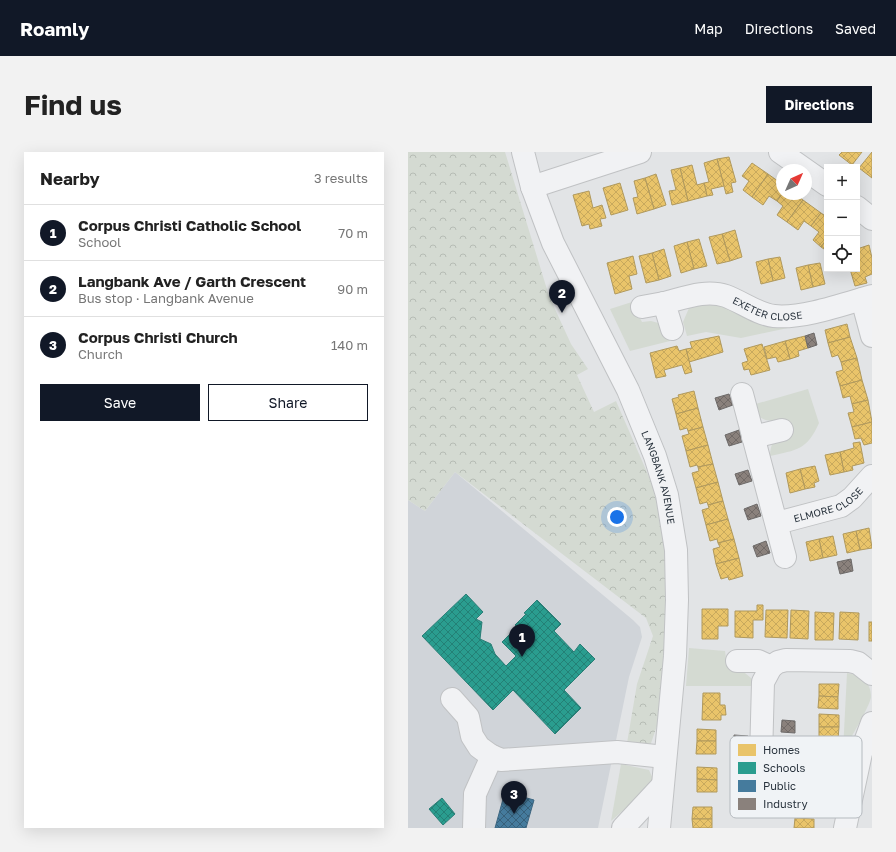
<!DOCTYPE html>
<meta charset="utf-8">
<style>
body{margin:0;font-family:"Golos Text",sans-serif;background:#f2f2f2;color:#222}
.controls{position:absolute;right:12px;top:12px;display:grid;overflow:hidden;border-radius:0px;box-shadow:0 4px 16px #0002}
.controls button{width:36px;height:36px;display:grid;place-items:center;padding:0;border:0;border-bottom:1px solid #e0e0e0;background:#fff;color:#222;font:20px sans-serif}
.compass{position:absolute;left:368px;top:12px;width:36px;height:36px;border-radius:50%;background:#fff;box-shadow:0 4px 16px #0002;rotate:45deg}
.you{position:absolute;left:209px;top:365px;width:14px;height:14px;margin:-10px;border:3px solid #fff;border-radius:50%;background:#1a73e8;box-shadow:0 0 0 6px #1a73e833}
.badge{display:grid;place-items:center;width:26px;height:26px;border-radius:50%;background:#111827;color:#fff;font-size:13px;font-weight:700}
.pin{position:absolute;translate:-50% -33px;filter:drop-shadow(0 1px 2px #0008)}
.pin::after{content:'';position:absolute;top:21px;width:14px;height:12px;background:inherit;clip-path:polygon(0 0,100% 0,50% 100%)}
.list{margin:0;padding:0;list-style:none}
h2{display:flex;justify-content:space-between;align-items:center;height:52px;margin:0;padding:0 16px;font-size:17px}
h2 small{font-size:13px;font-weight:400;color:#767676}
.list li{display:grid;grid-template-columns:26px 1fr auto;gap:12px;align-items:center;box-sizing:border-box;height:56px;padding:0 16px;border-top:1px solid #e0e0e0}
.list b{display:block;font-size:15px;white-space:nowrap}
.list p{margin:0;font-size:13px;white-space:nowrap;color:#767676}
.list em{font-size:13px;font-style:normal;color:#767676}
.actions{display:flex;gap:8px;padding:12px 16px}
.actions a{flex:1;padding:9px 0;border:1px solid #111827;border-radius:0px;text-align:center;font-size:14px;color:#111827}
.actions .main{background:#111827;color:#fff}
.icon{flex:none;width:22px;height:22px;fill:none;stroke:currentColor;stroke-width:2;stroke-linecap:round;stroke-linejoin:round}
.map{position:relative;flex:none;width:464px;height:676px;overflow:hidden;border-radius:0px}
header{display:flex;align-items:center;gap:24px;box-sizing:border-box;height:56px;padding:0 20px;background:#111827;color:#fff}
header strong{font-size:19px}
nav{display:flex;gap:22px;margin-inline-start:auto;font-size:14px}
.intro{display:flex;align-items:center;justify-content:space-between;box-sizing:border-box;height:96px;padding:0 24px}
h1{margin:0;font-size:28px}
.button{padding:10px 18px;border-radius:0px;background:#111827;color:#fff;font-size:14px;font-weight:700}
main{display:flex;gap:24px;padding:0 24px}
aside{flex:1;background:#fff;border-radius:0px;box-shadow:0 4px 16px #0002}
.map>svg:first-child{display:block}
.built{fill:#d0d4d9}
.grass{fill:#d4dad2}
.forest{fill:url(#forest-crowns)}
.homes{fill:url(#homes-cross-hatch);stroke:#b0995d}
.schools{fill:url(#schools-cross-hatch);stroke:#2a7e77}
.public{fill:url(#public-cross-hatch);stroke:#3d6680}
.industry{fill:url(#industry-cross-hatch);stroke:#6d6a69}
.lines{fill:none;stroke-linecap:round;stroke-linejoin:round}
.minor-casing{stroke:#c0c2c4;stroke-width:24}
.minor{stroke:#f1f2f4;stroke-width:22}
.labels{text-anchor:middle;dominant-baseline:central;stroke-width:4;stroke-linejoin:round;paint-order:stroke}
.street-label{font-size:10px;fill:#2a343e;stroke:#f0f3f6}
.key{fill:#f0f3f6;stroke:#b5babf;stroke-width:1}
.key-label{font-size:11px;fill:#2a343e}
</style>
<header>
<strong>Roamly</strong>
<nav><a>Map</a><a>Directions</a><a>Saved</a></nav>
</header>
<div class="intro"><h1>Find us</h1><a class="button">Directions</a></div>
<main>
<aside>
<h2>Nearby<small>3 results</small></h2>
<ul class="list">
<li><span class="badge">1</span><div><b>Corpus Christi Catholic School</b><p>School</p></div><em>70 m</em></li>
<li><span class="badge">2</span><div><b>Langbank Ave / Garth Crescent</b><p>Bus stop · Langbank Avenue</p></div><em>90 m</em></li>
<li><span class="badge">3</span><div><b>Corpus Christi Church</b><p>Church</p></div><em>140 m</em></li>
</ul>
<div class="actions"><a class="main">Save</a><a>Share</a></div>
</aside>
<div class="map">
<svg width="464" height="676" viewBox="0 0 464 676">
<defs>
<pattern id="forest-crowns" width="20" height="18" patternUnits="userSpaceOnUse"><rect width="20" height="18" fill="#d4dad2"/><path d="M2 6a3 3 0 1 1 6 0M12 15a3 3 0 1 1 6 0" fill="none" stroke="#b6bcb5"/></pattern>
<pattern id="homes-cross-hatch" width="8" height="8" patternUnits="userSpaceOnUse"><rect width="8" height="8" fill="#e9c46a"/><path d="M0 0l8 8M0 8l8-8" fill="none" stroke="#c8a95d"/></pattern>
<pattern id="schools-cross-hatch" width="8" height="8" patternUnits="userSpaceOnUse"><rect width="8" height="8" fill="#2a9d8f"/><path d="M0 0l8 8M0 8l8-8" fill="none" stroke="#248176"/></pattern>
<pattern id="public-cross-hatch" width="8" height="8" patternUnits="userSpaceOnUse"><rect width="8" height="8" fill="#457b9d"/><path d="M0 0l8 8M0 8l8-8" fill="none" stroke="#37607a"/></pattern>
<pattern id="industry-cross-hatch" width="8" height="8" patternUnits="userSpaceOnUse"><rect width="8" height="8" fill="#8a817c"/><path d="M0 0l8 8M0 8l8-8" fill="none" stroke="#716a67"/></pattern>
</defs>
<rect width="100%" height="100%" fill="#e2e4e6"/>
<polygon class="built" points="47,320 225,468 232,475 234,485 221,525 190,676 0,676 0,348 17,359"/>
<g class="grass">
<polygon points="224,150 234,170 243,169 254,172 262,189 222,199 202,157"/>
<path d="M288 150C321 153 350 165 380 176L333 186 298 180 279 184 275 170 281 156Z"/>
<path d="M400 237 411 271C399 298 389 298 362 304 362 292 369 282 373 270 357 268 350 269 344 253Z"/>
<polygon points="281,496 317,499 319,513 327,519 332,517 343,526 346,534 278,534"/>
<path d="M439 521C453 523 463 530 463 545 462 554 441 589 435 599Z"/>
<polygon points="213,612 241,618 245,627 235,641 203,669"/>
</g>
<polygon class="forest" points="0,0 97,0 141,144 163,192 180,217 169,223 186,260 208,249 245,334 258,398 259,475 250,571 242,594 219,591 229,532 245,484 238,466 47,320 17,359 0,348"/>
<g class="homes">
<polygon points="434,0 454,0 444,13 431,3"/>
<polygon points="464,0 464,26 451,16"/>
<polygon points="321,5 328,30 323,31 325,40 318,42 309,7"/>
<polygon points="309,7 316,34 303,37 305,43 299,44 296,31 301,30 296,11"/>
<polygon points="344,11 360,22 344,45 335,38 341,29 334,24"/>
<polygon points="284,13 289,33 296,31 299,44 280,49 272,16"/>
<polygon points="272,16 280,49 264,53 261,39 268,38 263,18"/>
<polygon points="248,22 258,53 246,57 237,26"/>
<polygon points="360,22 374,32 374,42 369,49 361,44 355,53 344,45"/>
<polygon points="237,26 246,57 229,62 225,46 230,45 226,29"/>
<polygon points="212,31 220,58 203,63 195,36"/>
<polygon points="181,39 185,56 194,53 198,66 192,67 194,74 182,77 181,72 174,74 165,43"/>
<polygon points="374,42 387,42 395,48 379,70 369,63 375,54 369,49"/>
<polygon points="395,48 413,61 403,74 396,69 390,78 379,70"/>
<polygon points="413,61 419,65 419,87 413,95 405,88 411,80 403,74"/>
<polygon points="327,78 334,105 322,109 314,82"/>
<polygon points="314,82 322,109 309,112 301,85"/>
<polygon points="291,87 299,114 286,117 279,90"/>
<polygon points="419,87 419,99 413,95"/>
<polygon points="279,90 286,117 273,121 266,94"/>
<polygon points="461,93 464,106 464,122 457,125 459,131 447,134 442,117 449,117 449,97"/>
<polygon points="256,97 263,124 251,128 244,101"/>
<polygon points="244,101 251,128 238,131 231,104"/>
<polygon points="225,104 229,122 221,124 224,137 207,142 199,111"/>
<polygon points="372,105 377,126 365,129 360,107"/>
<polygon points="360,107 365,129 353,132 348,110"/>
<polygon points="412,111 417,132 405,135 400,113"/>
<polygon points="400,113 405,135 393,138 388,116"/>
<polygon points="439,172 442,185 420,191 417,178"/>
<polygon points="311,184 315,200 281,210 278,197 284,196 282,190"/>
<polygon points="397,184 400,196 390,199 391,204 382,207 377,189"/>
<polygon points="442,185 449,206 433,210 430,203 424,205 420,191"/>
<polygon points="377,189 382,207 370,210 368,205 359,207 356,195"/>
<polygon points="354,192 362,218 343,223 341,217 336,218 334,211 340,209 336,197"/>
<polygon points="269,194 271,199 278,197 284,220 277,222 274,213 256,218 258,224 248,226 242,201"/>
<polygon points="449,206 454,228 432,234 428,220 435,218 433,210"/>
<polygon points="454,228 460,248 444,252 442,244 435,246 432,234"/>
<polygon points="286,239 290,256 268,262 264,247 271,245 270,243"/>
<polygon points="460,248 464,270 444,275 440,261 446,260 444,252"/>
<polygon points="290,256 295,275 280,279 279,276 272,278 268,262"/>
<polygon points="464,270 464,291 456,293 453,286 447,287 444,275"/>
<polygon points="295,275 300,293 278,299 274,284 281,282 280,279"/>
<polygon points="452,290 456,311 444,314 445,318 436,320 432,300 446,296 445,291"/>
<polygon points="300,293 305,312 290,315 289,313 282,315 278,299"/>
<polygon points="432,300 436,320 422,323 417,303"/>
<polygon points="305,312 310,330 288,336 284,321 291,319 290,315"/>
<polygon points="407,314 411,329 406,331 407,335 397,337 392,317"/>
<polygon points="392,317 397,337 382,341 378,321"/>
<polygon points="310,330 315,349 300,353 299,350 292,352 288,336"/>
<polygon points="315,349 320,367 298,373 294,358 301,356 300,353"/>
<polygon points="320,367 326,387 310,391 309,387 302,389 298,373"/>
<polygon points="461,376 464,396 452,398 448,379"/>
<polygon points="448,379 452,398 439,401 435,382"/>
<polygon points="425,384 429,403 415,406 411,387"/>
<polygon points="326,387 331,406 308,412 305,397 312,395 310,391"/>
<polygon points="411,387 415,406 402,409 398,390"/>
<polygon points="331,406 335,424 321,428 320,425 313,427 308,412"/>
<polygon points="349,453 355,453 355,468 345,468 345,486 327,485 327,459 349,459"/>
<polygon points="294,457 320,457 320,474 310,474 310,487 294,487"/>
<polygon points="358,458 380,458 379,486 357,485"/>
<polygon points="383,458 401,459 400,487 382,486"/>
<polygon points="407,460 426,461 425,488 407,488"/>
<polygon points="432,460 451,461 450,488 431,487"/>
<rect x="461" y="470" width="3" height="19"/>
<polygon points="411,532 431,532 430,545 411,544"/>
<polygon points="295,541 312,541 312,553 317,553 318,563 313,563 313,568 294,568"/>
<polygon points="411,544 430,545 430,557 410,556"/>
<polygon points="411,562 431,563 431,575 411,575"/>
<polygon points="411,575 431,575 430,587 411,587"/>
<polygon points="289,577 308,578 308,589 289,589"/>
<polygon points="289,589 308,589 308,602 288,602"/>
<polygon points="289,615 309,616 309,628 289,627"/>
<polygon points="289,627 309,628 309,640 289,640"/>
<polygon points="285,655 304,655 304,667 284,667"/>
<polygon points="387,666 406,667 406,676 386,676"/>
<polygon points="284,667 304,667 304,676 285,676"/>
</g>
<g class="schools">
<polygon points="58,442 75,460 68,467 74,470 72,487 83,492 87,502 98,514 108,504 94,490 109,475 107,473 118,462 116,461 129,448 153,472 146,479 166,500 172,492 187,507 156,538 173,556 147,582 105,538 85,558 14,484"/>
<polygon points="34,646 47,662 35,673 21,657"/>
</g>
<polygon class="public" points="97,640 126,648 118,676 87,676"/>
<g class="industry">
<polygon points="406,181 409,193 400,196 397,184"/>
<polygon points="321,242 325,253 311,258 307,246"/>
<polygon points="331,278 334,290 321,294 317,283"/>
<polygon points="340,318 344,329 331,333 327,322"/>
<polygon points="349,352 353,364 340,368 336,357"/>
<polygon points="358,389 362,401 349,405 345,394"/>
<polygon points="443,407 445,419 432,422 429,410"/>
<polygon points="374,568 387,569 387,581 373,580"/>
<polygon points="326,583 340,584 340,596 326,596"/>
</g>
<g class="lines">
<defs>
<g id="minor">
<path id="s1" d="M115 0 124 35 145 91 220 238 247 304 259 343 268 398 269 448 267 504 251 676"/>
<polyline points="372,0 419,33"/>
<polyline points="124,35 232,0"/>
<polyline points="449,55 464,67"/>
<polyline points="454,147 464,184"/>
<polyline points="234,155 256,151"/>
<path id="s2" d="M264 177 256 151C276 146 298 137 318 144 334 150 349 162 366 164 394 167 436 152 464 144"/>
<polyline points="334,242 377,405"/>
<polyline points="345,285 374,278"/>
<path id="s3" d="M369 371 433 354 444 346 464 324"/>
<polyline points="329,509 350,509 363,515 370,510 378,508 442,509 450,511 464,522"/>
<polyline points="44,547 60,565 64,584 71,595 82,603 93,608 209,600 257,605"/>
<polyline points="352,644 355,530 363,515"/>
<polyline points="66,676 67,642 84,604"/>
<polyline points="215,676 254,634"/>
<polyline points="437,676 453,601 464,571"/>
</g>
</defs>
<use href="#minor" class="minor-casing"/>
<use href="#minor" class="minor"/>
</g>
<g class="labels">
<g class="street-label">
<text stroke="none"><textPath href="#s2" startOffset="135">EXETER CLOSE</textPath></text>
<text stroke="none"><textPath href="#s1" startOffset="354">LANGBANK AVENUE</textPath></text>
<text stroke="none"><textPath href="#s3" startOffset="55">ELMORE CLOSE</textPath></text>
</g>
</g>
<rect x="322" y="584" width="132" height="82" rx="6" class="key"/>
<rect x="330" y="592" width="18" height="12" fill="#e9c46a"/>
<rect x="330" y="610" width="18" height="12" fill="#2a9d8f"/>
<rect x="330" y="628" width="18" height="12" fill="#457b9d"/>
<rect x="330" y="646" width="18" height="12" fill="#8a817c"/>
<g class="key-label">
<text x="355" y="602">Homes</text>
<text x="355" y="620">Schools</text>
<text x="355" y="638">Public</text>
<text x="355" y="656">Industry</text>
</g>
</svg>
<div class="controls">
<button>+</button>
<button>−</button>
<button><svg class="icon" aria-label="locate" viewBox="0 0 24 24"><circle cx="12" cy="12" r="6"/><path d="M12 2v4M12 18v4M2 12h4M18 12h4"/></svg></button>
</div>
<svg class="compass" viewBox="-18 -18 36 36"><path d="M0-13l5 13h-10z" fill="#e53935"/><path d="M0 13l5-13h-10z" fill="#767676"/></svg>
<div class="you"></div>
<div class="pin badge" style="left:114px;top:505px">1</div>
<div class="pin badge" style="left:154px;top:161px">2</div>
<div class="pin badge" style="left:106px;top:662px">3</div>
</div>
</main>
